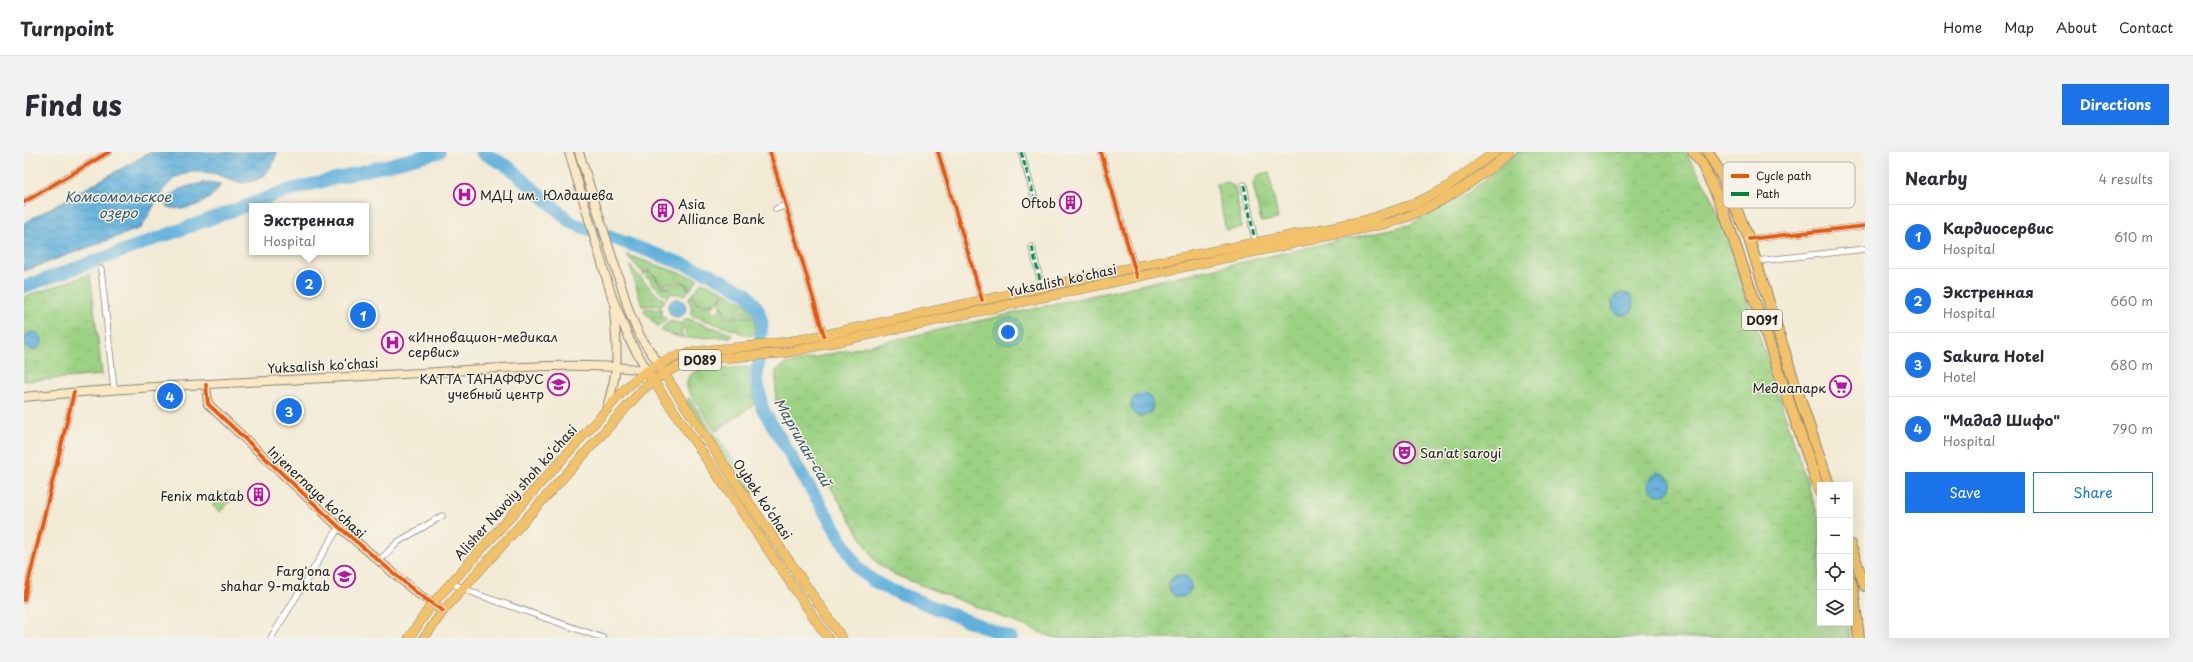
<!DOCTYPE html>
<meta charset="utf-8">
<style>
body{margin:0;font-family:"Playpen Sans",sans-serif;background:#f2f2f3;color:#2b2b33}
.controls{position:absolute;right:12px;bottom:12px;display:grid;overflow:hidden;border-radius:0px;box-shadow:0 4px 16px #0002}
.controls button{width:36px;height:36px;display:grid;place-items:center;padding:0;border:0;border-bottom:1px solid #e1e1e2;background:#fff;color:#2b2b33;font:20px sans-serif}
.you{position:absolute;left:984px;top:180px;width:14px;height:14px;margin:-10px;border:3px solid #fff;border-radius:50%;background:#1a73e8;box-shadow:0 0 0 6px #1a73e833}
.badge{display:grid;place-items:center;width:26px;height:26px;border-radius:50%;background:#1a73e8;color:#fff;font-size:13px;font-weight:700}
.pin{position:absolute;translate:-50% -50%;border:2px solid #fff;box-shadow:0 1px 4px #0006}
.popup{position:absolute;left:225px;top:51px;width:120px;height:52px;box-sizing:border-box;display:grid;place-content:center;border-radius:0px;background:#fff;filter:drop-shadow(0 1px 3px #0005);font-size:13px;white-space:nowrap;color:#7c7c81}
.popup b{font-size:15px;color:#2b2b33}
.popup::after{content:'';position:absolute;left:50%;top:100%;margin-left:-8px;border:8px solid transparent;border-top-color:#fff}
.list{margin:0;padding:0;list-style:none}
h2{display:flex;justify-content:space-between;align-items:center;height:52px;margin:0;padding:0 16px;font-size:17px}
h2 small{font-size:13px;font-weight:400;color:#7c7c81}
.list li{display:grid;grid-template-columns:26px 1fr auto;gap:12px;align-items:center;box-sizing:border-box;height:64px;padding:0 16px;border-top:1px solid #e1e1e2}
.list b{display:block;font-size:15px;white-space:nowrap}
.list p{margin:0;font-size:13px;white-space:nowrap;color:#7c7c81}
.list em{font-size:13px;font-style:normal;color:#7c7c81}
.actions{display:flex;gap:8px;padding:12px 16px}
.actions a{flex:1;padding:9px 0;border:1px solid #1a73e8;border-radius:0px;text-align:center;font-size:14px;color:#1a73e8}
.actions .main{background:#1a73e8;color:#fff}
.icon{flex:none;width:22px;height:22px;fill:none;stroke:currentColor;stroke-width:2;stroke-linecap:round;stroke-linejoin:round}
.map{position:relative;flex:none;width:1841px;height:486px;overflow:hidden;border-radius:0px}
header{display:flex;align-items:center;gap:24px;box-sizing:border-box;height:56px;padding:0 20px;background:#fff;border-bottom:1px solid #e1e1e2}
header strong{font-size:19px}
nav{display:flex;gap:22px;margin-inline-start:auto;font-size:14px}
.intro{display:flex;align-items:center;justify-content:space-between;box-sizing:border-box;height:96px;padding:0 24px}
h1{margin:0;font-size:28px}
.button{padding:10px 18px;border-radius:0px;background:#1a73e8;color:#fff;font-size:14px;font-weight:700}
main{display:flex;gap:24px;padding:0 24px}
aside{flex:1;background:#fff;border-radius:0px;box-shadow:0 4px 16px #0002}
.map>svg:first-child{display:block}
.grass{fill:url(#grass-tufts);stroke:#5c7750}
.park{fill:url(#park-crowns);stroke:#5c7750}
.pitch{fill:#9cd284;stroke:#5c7750}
.water{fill:url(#water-waves);stroke:#3e667c}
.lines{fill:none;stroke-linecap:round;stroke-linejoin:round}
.river{stroke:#61b0db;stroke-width:13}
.street-casing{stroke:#878378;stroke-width:7}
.secondary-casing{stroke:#878378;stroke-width:10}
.primary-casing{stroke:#878378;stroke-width:10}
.highway-casing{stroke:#878378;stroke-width:12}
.street{stroke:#fff;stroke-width:5.5}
.secondary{stroke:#fae7c3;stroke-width:8}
.primary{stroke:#f2c26a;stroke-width:9}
.highway{stroke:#f2c26a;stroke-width:10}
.quiet{stroke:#00873e;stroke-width:3;stroke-dasharray:6 3;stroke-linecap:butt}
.cycleway-casing{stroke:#f7f3e8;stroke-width:6}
.cycleway{stroke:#e8590c;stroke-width:4}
.labels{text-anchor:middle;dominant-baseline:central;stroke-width:3;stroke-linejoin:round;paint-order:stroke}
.shield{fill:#f7f3e8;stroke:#5e5c59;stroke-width:1}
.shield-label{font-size:12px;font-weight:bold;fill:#1c1c1c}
.poi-label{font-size:13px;fill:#1c1c1c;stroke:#f7f3e8;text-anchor:end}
.street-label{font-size:13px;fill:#1c1c1c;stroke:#f7f3e8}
.water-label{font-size:14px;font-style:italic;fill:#385768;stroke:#f7f3e8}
.key{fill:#f7f3e8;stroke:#b5b2ab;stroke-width:1}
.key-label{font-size:11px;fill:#1c1c1c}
</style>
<header>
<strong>Turnpoint</strong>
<nav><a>Home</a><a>Map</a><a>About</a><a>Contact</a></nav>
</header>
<div class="intro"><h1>Find us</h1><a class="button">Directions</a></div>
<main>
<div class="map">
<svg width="1841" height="486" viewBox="0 0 1841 486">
<defs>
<pattern id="grass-tufts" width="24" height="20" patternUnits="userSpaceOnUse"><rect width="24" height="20" fill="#9cd284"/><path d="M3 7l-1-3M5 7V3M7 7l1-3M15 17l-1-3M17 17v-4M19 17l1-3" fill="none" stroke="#86b471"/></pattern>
<pattern id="park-crowns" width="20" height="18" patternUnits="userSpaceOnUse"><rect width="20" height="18" fill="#9cd284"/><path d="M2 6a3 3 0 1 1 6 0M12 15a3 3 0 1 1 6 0" fill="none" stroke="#86b471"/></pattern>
<pattern id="water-waves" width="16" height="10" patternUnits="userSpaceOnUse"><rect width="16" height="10" fill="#61b0db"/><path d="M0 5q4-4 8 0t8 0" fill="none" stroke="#4f8eb1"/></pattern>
</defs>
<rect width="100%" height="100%" fill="#f7f3e8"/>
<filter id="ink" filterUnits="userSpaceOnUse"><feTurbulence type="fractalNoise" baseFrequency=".025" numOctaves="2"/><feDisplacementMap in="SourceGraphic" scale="8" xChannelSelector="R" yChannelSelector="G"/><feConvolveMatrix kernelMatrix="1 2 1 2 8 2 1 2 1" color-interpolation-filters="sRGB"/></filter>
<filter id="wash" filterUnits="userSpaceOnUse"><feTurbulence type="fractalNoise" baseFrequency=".012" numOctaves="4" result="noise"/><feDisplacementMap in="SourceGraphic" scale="16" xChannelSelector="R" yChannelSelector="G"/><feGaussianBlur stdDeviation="0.9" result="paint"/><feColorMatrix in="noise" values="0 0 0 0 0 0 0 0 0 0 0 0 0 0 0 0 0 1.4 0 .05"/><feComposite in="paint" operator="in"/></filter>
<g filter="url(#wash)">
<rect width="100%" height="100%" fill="#f2ead4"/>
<g class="grass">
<polygon points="1245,20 1254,67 1237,70 1229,31 1234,23"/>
<polygon points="1204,30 1211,35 1218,75 1202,78 1192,32"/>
<path d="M603 103 673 127V128L666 138 663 132 657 129 639 133C630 127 632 116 617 119Z"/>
<polygon points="606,114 633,143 641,148 637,153 618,154"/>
<polygon points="623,120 629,122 637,134 643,135 657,131 662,133 665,139 661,143 647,141 643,146 626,129 627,126 623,126 618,121"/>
<polygon points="678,130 699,139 694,149 679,152 671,148 668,142"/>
<polygon points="700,140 722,152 731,164 719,161 709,164 703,162 695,150"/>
<path d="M667 143 670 149 678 154 692 151 687 155V159L690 161 695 159 697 154C703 168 705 166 718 164 722 163 727 166 731 166V181L726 184 667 163 668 156 664 147Z"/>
<polygon points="628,156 631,158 637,156 637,165 641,164 642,167 634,175 620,160 621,157"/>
<polygon points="662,166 684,174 685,176 688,175 707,182 708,185 661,186 662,178 659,177 658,172"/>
<polygon points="644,169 656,171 659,186 637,179"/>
<path d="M729 215 728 240 731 252 692 279 665 240C660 231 664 222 674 218Z"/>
<polygon points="665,246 731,339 729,342 726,342 662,249"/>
</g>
<g class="park">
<polygon points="1493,0 1661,0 1686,41 1703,85 1796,370 1796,471 1824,471 1826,486 1031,486 869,422 852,410 798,321 752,250 752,219 762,212 1385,73 1445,41"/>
<polygon points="66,122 78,223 0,229 0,145"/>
</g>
<polygon class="pitch" points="202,339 209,346 196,360 188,353"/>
<g class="water">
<polygon points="127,0 253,0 249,12 241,23 230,29 218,31 189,21 167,20 152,25 139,38 117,76 0,119 0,71"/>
<path d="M185 30 197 32C188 50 162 61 143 55L141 50C151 35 168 33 185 30Z"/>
<circle cx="1599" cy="152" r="11"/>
<circle cx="653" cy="156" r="9"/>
<circle cx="9" cy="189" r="9"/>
<circle cx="1118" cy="253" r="11"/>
<circle cx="1636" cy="332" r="11"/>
<circle cx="1156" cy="434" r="11"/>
</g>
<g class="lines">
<g class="river">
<polyline points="458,0 486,16 548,71 686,122 722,141 734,157 738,171 733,226 738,256 835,417 848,428 862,436 987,486"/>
<polyline points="0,135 265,38 415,0"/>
</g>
</g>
</g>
<g filter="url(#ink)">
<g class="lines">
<defs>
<g id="street">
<polyline points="746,0 800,183"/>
<polyline points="914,0 958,148"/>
<polyline points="997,0 1010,44"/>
<polyline points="1077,0 1111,117"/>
<polyline points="1220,33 1230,84"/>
<polyline points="0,50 85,0"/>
<polyline points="752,57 762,53"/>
<polyline points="1725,87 1841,74"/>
<polyline points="1008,95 1018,136"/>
<polyline points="1733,109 1841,97"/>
<polyline points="77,117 90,237"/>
<polyline points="355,409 374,390 418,364"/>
<polyline points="427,431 455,443 579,486"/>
<polyline points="0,448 50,240"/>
<polyline points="247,486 315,375"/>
</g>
<g id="secondary">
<polyline points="545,0 588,145 606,189 623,218"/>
<polyline points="555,0 606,162 616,184 634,211"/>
<polyline points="182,233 184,252 315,375 393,441 419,459"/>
<path d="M0 245C126 233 252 229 379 222 456 218 546 208 623 218"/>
<path d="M582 258C595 218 594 201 590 160"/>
</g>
<g id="primary">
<polyline points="637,217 724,349 818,486"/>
<polyline points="626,224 804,486"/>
<path d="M385 486 408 452 601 237C644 196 673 200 728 194 752 192 776 188 800 183L1110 115 1343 68 1392 51 1420 37 1471 0"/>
<path d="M400 486 419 459 618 238 640 221 660 212 674 208 760 201 1369 70C1414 54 1450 32 1485 0"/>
</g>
<g id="highway">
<polyline points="1669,0 1678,12 1698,54 1796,340"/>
<polyline points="1684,0 1699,26 1725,87 1768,223 1805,333"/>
<polyline points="1826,392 1841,434"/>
<polyline points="1826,427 1829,436 1835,486"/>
</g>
</defs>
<use href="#street" class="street-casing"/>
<use href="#secondary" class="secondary-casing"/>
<use href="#primary" class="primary-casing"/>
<use href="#highway" class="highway-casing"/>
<use href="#street" class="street"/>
<use href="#secondary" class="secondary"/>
<use href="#primary" class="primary"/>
<use href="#highway" class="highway"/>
<g class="quiet">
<polyline points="997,0 1010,44"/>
<polyline points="1220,33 1230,84"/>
<polyline points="1008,95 1018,136"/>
</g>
<defs>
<g id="cycleway">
<polyline points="746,0 800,183"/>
<polyline points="914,0 958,148"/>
<polyline points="1077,0 1113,125"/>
<polyline points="0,50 85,0"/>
<polyline points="1725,87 1841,74"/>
<polyline points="182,233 184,252 315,375 393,441 419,459"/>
<polyline points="0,448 50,240"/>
</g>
</defs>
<use href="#cycleway" class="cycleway-casing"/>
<use href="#cycleway" class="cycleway"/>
</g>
</g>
<defs>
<symbol id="hospital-ring" viewBox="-11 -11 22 22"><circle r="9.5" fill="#f7f3e8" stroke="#b5179e" stroke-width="1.5"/><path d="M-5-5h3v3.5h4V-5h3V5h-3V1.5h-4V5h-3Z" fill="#b5179e"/></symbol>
<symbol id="building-ring" viewBox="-11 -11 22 22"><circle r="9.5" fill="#f7f3e8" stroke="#b5179e" stroke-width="1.5"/><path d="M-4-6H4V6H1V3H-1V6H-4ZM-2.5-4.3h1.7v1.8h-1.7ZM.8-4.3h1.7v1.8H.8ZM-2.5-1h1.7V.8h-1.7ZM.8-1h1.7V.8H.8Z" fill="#b5179e"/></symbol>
<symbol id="school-ring" viewBox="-11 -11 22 22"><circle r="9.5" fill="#f7f3e8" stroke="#b5179e" stroke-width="1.5"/><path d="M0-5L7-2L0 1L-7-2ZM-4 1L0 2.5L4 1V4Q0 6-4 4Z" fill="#b5179e"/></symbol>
<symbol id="supermarket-ring" viewBox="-11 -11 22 22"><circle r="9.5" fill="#f7f3e8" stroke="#b5179e" stroke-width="1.5"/><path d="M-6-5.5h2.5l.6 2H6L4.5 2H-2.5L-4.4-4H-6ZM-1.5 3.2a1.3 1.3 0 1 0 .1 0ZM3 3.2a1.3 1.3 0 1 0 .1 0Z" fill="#b5179e"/></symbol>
<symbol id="theatre-ring" viewBox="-11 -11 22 22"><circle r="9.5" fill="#f7f3e8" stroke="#b5179e" stroke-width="1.5"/><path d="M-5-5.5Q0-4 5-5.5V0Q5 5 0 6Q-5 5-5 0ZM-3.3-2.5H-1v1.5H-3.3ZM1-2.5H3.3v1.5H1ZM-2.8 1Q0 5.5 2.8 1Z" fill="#b5179e"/></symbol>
</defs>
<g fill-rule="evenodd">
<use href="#hospital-ring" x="428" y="30" width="25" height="25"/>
<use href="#building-ring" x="1034" y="38" width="25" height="25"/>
<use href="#building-ring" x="626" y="46" width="25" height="25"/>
<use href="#hospital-ring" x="356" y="178" width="25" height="25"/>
<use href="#school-ring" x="522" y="220" width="25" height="25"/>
<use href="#supermarket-ring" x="1804" y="222" width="25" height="25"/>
<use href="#theatre-ring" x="1368" y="288" width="25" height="25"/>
<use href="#building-ring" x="222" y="330" width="25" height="25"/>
<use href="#school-ring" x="308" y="412" width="25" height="25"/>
</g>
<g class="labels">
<g class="shield">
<rect x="1718" y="158" width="40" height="20" rx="3"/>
<rect x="655" y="198" width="42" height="20" rx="3"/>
</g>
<g class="shield-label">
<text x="1738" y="168">D091</text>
<text x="676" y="208">D089</text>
</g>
<g class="poi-label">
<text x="456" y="42" text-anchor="start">МДЦ им. Юлдашева</text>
<text x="1032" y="50">Oftob</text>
<text x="654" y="51" text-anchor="start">Asia<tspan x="654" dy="15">Alliance Bank</tspan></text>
<text x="384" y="184" text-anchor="start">«Инновацион-медикал<tspan x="384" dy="15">сервис»</tspan></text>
<text x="520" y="226">КАТТА ТАНАФФУС<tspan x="520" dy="15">учебный центр</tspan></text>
<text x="1802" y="235">Медиапарк</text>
<text x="1396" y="300" text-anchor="start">San'at saroyi</text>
<text x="220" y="343">Fenix maktab</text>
<text x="306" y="418">Farg'ona<tspan x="306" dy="15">shahar 9-maktab</tspan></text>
</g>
<g class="street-label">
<text transform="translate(1038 128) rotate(-12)">Yuksalish koʻchasi</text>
<text transform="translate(299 213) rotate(-3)">Yuksalish koʻchasi</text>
<text transform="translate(293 340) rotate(43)">Injenernaya ko'chasi</text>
<text transform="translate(491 340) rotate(-48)">Alisher Navoiy shoh koʻchasi</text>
<text transform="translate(739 347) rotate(56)">Oybek ko‘chasi</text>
</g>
<g class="water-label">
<text x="94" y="44">Комсомольское<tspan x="94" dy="16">озеро</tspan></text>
<text transform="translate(779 290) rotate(60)">Маргилан-сай</text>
</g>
</g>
<rect x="1699" y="10" width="132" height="46" rx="6" class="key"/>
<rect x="1707" y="22" width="18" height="4" fill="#e8590c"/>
<rect x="1707" y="40" width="18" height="4" fill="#00873e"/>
<g class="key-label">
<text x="1732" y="28">Cycle path</text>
<text x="1732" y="46">Path</text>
</g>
</svg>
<div class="controls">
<button>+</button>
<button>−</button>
<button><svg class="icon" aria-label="locate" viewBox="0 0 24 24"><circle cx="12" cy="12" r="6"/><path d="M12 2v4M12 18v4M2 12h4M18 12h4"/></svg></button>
<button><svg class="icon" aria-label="layers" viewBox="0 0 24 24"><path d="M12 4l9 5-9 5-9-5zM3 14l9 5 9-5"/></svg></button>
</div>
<div class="you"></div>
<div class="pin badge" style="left:339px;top:163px">1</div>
<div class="pin badge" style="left:285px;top:131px">2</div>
<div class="popup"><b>Экстренная</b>Hospital</div>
<div class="pin badge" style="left:265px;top:259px">3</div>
<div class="pin badge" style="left:146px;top:244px">4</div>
</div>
<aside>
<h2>Nearby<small>4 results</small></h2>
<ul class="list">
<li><span class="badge">1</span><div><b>Кардиосервис</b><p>Hospital</p></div><em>610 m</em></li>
<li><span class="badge">2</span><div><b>Экстренная</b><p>Hospital</p></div><em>660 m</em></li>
<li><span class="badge">3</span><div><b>Sakura Hotel</b><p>Hotel</p></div><em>680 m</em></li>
<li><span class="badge">4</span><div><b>&quot;Мадад Шифо&quot;</b><p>Hospital</p></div><em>790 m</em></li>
</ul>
<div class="actions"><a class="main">Save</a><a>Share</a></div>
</aside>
</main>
